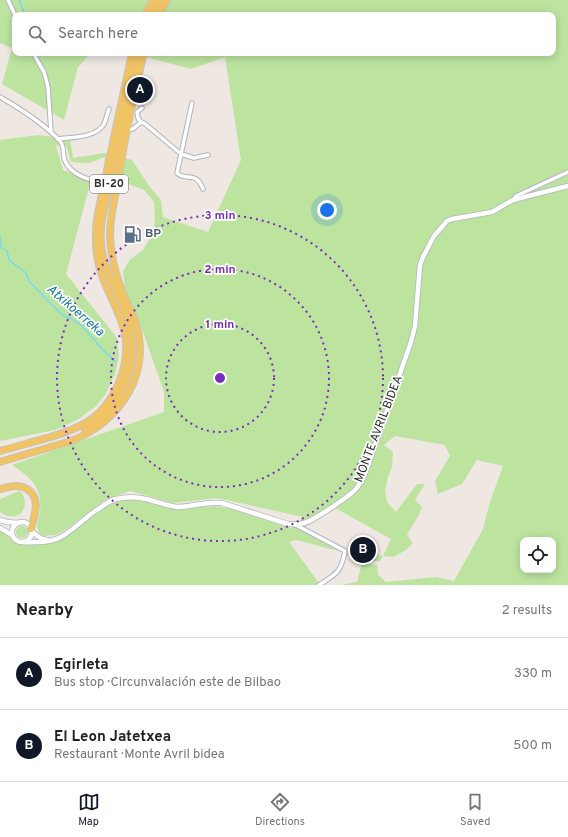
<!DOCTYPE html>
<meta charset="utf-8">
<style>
body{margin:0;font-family:Overpass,sans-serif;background:#f2f2f2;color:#222}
.controls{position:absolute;right:12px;bottom:12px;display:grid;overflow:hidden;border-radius:8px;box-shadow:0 2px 10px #0003}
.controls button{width:36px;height:36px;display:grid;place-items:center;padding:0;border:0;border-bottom:1px solid #e0e0e0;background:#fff;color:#222;font:20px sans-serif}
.you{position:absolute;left:327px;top:210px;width:14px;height:14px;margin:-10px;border:3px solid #fff;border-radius:50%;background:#1a73e8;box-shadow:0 0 0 6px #1a73e833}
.badge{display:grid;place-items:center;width:26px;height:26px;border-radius:50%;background:#111827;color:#fff;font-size:13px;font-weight:700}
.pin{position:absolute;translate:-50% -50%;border:2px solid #fff;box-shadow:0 1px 4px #0006}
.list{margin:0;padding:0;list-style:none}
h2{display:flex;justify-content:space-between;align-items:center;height:52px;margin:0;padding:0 16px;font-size:17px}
h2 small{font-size:13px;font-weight:400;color:#767676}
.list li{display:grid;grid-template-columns:26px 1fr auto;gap:12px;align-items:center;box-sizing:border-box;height:72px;padding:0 16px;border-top:1px solid #e0e0e0}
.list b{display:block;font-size:15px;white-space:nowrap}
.list p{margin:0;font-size:13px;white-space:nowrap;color:#767676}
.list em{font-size:13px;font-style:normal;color:#767676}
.icon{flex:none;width:22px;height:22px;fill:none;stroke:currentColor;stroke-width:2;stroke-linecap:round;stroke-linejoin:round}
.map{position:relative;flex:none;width:568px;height:585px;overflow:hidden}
.search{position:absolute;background:#fff;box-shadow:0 2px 10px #0003;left:12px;right:12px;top:12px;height:44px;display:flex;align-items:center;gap:10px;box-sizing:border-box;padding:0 14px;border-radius:8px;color:#767676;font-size:15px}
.sheet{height:196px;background:#fff}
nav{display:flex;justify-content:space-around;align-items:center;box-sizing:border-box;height:56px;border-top:1px solid #e0e0e0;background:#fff;font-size:11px;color:#767676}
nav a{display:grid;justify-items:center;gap:2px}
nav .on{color:#111827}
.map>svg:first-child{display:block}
.green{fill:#bce49f;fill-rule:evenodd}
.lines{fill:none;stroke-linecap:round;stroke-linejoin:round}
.stream{stroke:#76d9ee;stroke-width:1.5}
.minor-casing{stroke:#b1b4be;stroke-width:5.5}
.tertiary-casing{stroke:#b1b4be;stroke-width:6}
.primary-casing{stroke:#c4c4c4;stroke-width:8}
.minor{stroke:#fff;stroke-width:3.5}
.tertiary{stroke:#fff;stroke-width:4.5}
.primary{stroke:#f0c365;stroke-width:6}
.ring{fill:none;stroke:#7b2cbf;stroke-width:2;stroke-dasharray:2 4}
.labels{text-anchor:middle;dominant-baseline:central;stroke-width:3.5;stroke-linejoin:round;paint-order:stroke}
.shield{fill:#fff;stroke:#6d6d6d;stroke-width:1}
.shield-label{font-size:11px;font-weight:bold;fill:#2e2e2e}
.service-label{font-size:12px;font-weight:bold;fill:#4e5e75;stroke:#fff;text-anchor:start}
.street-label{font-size:12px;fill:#2e2e2e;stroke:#fff}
.water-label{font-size:13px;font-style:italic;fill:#0f7ba1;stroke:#fff}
.centre{fill:#7b2cbf;stroke:#fff;stroke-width:2}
.ring-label{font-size:12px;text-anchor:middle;font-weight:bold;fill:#7b2cbf;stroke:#fff;stroke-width:3.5;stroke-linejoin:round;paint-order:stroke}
</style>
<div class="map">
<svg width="568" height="585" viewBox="0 0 568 585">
<rect width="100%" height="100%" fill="#efe7e1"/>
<g class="green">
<path d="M0 0H568V585H341L357 582 362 563 377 565 378 575 386 582 436 577 454 581 483 529 490 502 503 466 477 460 462 484 438 494 435 481 450 456 445 445 395 436 384 445 393 452 392 467 388 477 385 490 387 502 396 512 417 484H425L415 500 422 507C419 517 412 525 407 535L413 543 406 550 393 557 383 556 380 561H368L374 554 383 556 391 539 335 508 307 526 298 528 338 551 296 540 289 542 319 583 315 585H0V531L10 536 16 542 20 544H45L65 538 104 507 111 503 119 500 130 499 151 502 166 507 175 509 214 506 228 508 291 528 303 517 217 498 173 503 130 491 105 500 68 528 56 535 42 536C33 525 39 522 40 510 43 487 29 476 12 465L164 412V392L138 318C126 307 125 287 123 271L130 260 144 249 151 236 155 222 154 202 144 190 103 174 105 157 89 163 71 162 66 145 56 146 63 170 91 180 66 274 117 338 119 356 115 375 105 395 95 407 77 420 55 430 0 441V140L38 135 70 139 73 158 104 153 132 160 149 186 161 200 163 217 208 232 241 160 225 57 191 69 131 53H553V15H15V53H91L78 67 64 120 2 84 12 48 0 43ZM523 540H553V570H523Z"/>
<path d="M20 491C30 501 24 519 9 516 6 516 3 514 0 512V499Z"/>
<circle cx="22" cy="532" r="6"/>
</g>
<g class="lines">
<g class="stream">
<polyline points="19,0 25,15"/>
<polyline points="0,237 1,247 7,251 9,260 25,272 30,282 51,304 64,316 72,319 82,326 104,351 115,361"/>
</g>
<defs>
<g id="minor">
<polyline points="8,0 15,15"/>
<polyline points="33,53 44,72 48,87 51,132"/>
<path d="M0 97C21 109 43 123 60 141 65 146 62 154 65 161 72 176 90 180 104 183"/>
<path d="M192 103 177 173C186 182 196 170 203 189"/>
<polyline points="141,122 138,118 137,112 142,108"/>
<polyline points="127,130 133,129 141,122 144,123 181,154 194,158 208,155"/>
<path d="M58 139C72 137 96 138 104 124 106 119 107 114 109 109"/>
<polyline points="513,200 516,196 568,172"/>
<path d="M296 525 345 551C341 573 336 574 319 585"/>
</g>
<g id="tertiary">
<polyline points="0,520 7,522 18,523"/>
<circle cx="22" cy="532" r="10"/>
<polyline points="0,528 12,535"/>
<polyline points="32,532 42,539 47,540"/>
<path d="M22 542C65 544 64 534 95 511 102 507 108 501 116 499 128 496 141 497 153 501 161 503 168 506 177 507 192 507 207 501 222 503L288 524C294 524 299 525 304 523 313 521 348 497 355 490 360 485 363 478 366 471L411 342 415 326 420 265 423 257 434 236 447 221 452 219 492 212 513 200 568 186"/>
</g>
<g id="primary">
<polyline points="145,15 153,0"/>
<polyline points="152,15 160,0"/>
<polyline points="159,15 167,0"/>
<path d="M85 430C121 408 141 365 129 323 117 284 95 265 102 219L138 53"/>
<path d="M0 451C16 447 31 442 47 438 86 427 108 415 122 374 127 358 128 340 122 323 117 309 110 296 104 281 95 259 94 237 98 213L132 53"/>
<path d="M0 462 71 441C121 422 154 371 134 318 130 308 124 298 121 288 115 272 110 251 110 234 110 216 115 198 118 180 125 138 133 95 144 53"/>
<path d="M0 489C5 488 10 486 15 486 19 486 24 487 27 489 42 498 34 516 31 529"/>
</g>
</defs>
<use href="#minor" class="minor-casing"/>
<use href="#tertiary" class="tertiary-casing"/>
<use href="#primary" class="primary-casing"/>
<use href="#minor" class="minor"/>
<use href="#tertiary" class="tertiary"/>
<use href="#primary" class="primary"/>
</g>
<g class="ring">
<circle cx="220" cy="378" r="54"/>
<circle cx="220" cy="378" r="109"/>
<circle cx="220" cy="378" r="163"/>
</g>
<defs>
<symbol id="fuel-bare" viewBox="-9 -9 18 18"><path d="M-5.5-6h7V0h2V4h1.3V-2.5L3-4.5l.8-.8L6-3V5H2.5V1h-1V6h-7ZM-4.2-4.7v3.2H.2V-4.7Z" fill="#5c6f8a" stroke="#fff" stroke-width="2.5" paint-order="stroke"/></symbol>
</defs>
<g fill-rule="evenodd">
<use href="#fuel-bare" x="120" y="222" width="25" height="25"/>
</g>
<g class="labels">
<rect class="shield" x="90" y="175" width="38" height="18" rx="3"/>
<g class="shield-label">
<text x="109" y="184">BI-20</text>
</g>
<g class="service-label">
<text x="145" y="234">BP</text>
</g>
<g class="street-label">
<text transform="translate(379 429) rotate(-69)">MONTE AVRIL BIDEA</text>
</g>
<g class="water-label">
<text transform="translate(75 311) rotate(41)">Atxikoerreka</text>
</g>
</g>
<circle cx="220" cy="378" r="6" class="centre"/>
<g class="ring-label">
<text x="220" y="219">3 min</text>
<text x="220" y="273">2 min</text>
<text x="220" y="328">1 min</text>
</g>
</svg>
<div class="controls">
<button><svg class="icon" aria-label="locate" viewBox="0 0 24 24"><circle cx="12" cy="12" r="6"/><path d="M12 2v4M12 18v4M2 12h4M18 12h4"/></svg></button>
</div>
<div class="you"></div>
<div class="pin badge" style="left:140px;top:90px">A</div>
<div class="pin badge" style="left:363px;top:550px">B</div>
<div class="search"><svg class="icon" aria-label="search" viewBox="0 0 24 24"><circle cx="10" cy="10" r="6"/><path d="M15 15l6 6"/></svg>Search here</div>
</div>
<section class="sheet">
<h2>Nearby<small>2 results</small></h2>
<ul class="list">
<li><span class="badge">A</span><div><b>Egirleta</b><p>Bus stop · Circunvalación este de Bilbao</p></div><em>330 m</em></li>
<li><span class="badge">B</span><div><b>El Leon Jatetxea</b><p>Restaurant · Monte Avril bidea</p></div><em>500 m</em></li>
</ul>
</section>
<nav>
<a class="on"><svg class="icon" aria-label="map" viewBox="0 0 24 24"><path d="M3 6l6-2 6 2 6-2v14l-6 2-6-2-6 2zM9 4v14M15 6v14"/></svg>Map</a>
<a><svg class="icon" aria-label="directions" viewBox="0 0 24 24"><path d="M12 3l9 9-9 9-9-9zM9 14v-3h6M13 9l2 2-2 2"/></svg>Directions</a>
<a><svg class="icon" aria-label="saved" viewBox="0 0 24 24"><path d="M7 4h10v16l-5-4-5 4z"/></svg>Saved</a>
</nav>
